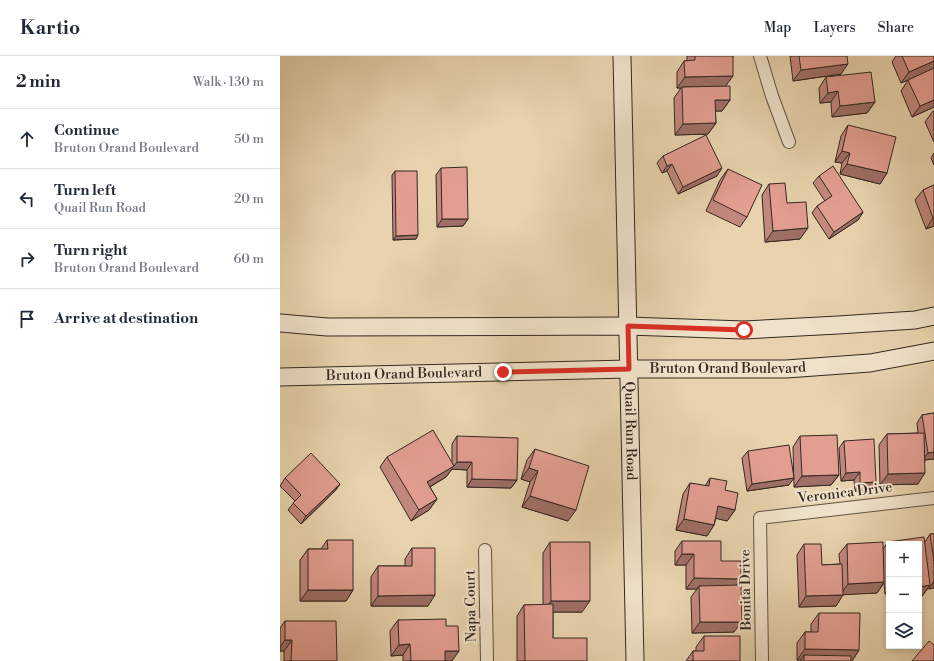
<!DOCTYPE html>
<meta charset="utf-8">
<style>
body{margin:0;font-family:"Libre Bodoni",serif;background:#f2f2f3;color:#1f2937}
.controls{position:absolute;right:12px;bottom:12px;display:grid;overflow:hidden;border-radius:0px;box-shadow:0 2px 6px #0003}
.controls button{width:36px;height:36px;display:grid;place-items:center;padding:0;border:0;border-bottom:1px solid #e0e1e3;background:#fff;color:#1f2937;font:20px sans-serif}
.stop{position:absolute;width:12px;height:12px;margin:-9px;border:3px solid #d93025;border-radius:50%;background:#fff}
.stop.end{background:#d93025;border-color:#fff;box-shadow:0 1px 4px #0008}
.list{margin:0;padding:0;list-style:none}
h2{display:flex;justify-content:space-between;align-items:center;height:52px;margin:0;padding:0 16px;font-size:17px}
h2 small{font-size:13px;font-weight:400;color:#747a83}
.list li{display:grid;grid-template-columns:26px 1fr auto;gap:12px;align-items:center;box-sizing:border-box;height:60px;padding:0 16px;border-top:1px solid #e0e1e3}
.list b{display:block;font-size:15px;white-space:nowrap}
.list p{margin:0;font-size:13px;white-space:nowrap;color:#747a83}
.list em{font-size:13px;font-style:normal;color:#747a83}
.icon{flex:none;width:22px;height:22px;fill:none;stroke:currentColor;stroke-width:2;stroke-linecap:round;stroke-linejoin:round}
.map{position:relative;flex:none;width:654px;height:605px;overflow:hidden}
header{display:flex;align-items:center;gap:24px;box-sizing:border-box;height:56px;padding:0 20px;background:#fff;border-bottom:1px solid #e0e1e3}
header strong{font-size:19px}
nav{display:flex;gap:22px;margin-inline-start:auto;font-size:14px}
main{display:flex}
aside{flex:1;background:#fff}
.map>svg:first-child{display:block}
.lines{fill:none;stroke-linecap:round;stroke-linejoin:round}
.street-casing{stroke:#605345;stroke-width:14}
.secondary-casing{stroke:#332822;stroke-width:19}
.street{stroke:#f0e2ca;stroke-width:12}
.secondary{stroke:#f0e2ca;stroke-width:17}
.wall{fill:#c3887d;stroke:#332822}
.shaded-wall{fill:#9f6f66;stroke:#332822}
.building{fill:#e39e91;stroke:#332822}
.route{stroke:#d93025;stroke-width:5}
.labels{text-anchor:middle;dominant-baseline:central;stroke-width:4;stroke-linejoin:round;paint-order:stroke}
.street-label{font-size:14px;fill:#332822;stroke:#f0e2ca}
</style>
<header>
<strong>Kartio</strong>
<nav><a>Map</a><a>Layers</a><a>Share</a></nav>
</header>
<main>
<aside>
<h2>2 min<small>Walk · 130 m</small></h2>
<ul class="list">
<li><svg class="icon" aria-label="ahead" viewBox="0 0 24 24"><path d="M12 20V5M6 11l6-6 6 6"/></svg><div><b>Continue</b><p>Bruton Orand Boulevard</p></div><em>50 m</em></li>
<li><svg class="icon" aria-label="left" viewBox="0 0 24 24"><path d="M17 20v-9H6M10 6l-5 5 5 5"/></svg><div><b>Turn left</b><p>Quail Run Road</p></div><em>20 m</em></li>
<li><svg class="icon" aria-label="right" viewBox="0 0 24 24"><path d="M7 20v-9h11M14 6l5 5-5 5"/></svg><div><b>Turn right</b><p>Bruton Orand Boulevard</p></div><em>60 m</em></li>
<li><svg class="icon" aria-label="arrive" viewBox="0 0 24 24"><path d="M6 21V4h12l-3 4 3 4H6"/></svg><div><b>Arrive at destination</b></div></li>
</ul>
</aside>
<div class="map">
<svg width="654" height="605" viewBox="0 0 654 605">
<rect width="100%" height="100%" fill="#e8d3ae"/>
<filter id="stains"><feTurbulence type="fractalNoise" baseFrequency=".005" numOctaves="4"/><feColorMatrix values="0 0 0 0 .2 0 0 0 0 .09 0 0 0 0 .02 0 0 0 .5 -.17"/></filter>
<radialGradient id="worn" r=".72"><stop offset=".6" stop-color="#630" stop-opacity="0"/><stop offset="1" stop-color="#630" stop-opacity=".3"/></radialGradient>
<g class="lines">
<defs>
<g id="street">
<polyline points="480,0 492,40 509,86"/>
<polyline points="205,494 207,605"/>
<polyline points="482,605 480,462 654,442"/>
</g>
<g id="secondary">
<path id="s1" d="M342 0 355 605"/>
<polyline points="0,267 47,271 348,270 464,274 558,269 635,264 654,260"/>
<path id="s2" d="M0 321 349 313H506L590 307 654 295"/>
</g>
</defs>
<use href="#street" class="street-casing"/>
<use href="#secondary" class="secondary-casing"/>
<use href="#street" class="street"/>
<use href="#secondary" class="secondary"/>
</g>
<g class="wall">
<polygon points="407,0 453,0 446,30 450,44 442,55 435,55 436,67 428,78 395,79 394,42 401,32 397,32 397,16 404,5 407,5"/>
<polygon points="510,0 567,0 561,18 513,25"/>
<polygon points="616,0 654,0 654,51 632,61 621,35 628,24 621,27 612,6"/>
<polygon points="546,21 595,46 587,57 552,61 551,46 540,47 539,32"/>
<polygon points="653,55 654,55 654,86 645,66"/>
<polygon points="568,69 607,117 600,128 560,118 562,107 555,106 561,80"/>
<polygon points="654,97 654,109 651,102"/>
<polygon points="383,100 437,120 398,138 387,115 382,117 377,107"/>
<polygon points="161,112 188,163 183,170 157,171 156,119"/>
<polygon points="448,113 467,161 460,171 426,155 440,124"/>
<polygon points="115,115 136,183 113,184 112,119"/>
<polygon points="539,120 583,156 578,164 549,183 532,157 537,150 545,145 533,127"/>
<polygon points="489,128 507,147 520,183 485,186 482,139"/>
<polygon points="654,129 654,170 646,173 635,144 643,134"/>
<polygon points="654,357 654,403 645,404 638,428 600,429 599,389 607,378 638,377 637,367 642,359"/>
<polygon points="177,380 237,424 231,432 187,431 187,414 172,413 166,421 150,431 157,443 149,454 131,465 100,411 107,401 172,406 172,388"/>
<polygon points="520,380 559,419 551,429 514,431 513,391"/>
<polygon points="564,385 596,426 591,434 575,435 574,424 561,425 559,392"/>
<polygon points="255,393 288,465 242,451 250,426 241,423 247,404"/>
<polygon points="468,395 509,429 467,435 462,402"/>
<polygon points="5,422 60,428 55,435 21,468 8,454 15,445 0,430"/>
<polygon points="430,422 445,434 455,454 447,465 436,462 434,469 427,480 396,474 403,438 410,427 425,430"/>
<polygon points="650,478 654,478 654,532 649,533 649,531 642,540 639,541 639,488 609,488 609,537 605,538 604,527 597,537 563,538 556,550 519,551 517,499 524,488 542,509 560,508 559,498 567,488 603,493 608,486 645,486"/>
<polygon points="47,484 73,534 66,545 20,545 20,504 28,493 41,493"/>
<polygon points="402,485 441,505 456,529 454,576 412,577 411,541 417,533 406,533 406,509 395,509 395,495"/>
<polygon points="270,486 302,556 273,556 273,582 307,605 237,605 237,560 244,549 263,549 263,497"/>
<polygon points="132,492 148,550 91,550 91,521 98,510 125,510 125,503"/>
<polygon points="539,557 579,594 572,605 520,605 521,604 517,604 517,587 525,576 531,576 531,568"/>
<polygon points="118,564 166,570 172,605 123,605 123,599 111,600 110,575"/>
<polygon points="5,565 57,605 4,605 4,595 0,595 0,572"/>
<polygon points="424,580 460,605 406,605 413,595 416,595 416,591"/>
</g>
<g class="shaded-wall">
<polygon points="654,5 654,13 621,27 629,16"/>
<polygon points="568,8 561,18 513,25 521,14"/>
<polygon points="453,20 445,31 402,31 401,32 397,32 405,21"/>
<polygon points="558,35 551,46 540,47 548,37"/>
<polygon points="435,44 450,44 442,55 428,55"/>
<polygon points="654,44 654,51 632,61 640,50"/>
<polygon points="595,46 587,57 552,61 560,50"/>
<polygon points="436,67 428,78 395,79 403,68"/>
<polygon points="562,95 570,97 562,107 555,106"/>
<polygon points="392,108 387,115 382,117 387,110"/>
<polygon points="567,108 607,117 600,128 560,118"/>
<polygon points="442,112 437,120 398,138 403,131"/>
<polygon points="583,156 578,164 549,183 554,176"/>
<polygon points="653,162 654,162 654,170 646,173"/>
<polygon points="162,163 188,163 183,170 157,171"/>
<polygon points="528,172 520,183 485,186 493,175"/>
<polygon points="138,179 136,183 113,184 116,180"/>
<polygon points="654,396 654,403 642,404 648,397"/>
<polygon points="177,406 192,406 187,414 172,413 166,421 139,437 147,426 174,410"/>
<polygon points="249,412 258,415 250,426 241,423"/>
<polygon points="580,416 574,424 561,425 566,417"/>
<polygon points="645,417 638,428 600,429 608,418"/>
<polygon points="559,419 551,429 514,431 522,420"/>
<polygon points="514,422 509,429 467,435 472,428"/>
<polygon points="192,423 237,424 231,432 187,431"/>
<polygon points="596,426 591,434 575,435 580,427"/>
<polygon points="60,428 55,435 21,468 26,460"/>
<polygon points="250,440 296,454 288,465 242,451"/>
<polygon points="157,443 149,454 131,465 139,454"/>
<polygon points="438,450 455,454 447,465 430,461"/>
<polygon points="404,463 434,469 427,480 396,474"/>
<polygon points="402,498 414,498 406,509 395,509"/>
<polygon points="414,522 461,523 453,533 419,530 417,533 406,533"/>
<polygon points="654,525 654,532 649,533"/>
<polygon points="604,526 597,537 560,539 568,528"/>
<polygon points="650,529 642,540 639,541 639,531"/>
<polygon points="609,532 609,537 605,538"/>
<polygon points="28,534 73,534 66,545 20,545"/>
<polygon points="155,539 148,550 91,550 98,540"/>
<polygon points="563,539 556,550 519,551 526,540"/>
<polygon points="271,545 310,545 302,556 263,556"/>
<polygon points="420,566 462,566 454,576 412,577"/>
<polygon points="5,584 12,584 4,595 0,595 0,591"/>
<polygon points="130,588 123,599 111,600 119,589"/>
<polygon points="525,593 579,594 572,605 524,599 521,604 517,604"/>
<polygon points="165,595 179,595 172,605 158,605"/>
</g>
<g class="building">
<polygon points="415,0 453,0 453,20 405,21 404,5 415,4"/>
<polygon points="519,0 567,0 568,8 521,14"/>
<polygon points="622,0 654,0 654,5 629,16"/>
<polygon points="654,12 654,44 640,50 628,24"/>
<polygon points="591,16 595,46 560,50 558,35 548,37 546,21"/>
<polygon points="450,30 450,44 435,44 436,67 403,68 402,31"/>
<polygon points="568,69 616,81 607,117 567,108 570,97 562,95"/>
<polygon points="426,79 442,112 403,131 392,108 387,110 383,100"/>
<polygon points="553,110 583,156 554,176 537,150 552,140 539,120"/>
<polygon points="187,111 188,163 162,163 161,112"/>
<polygon points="448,113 482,129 467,161 433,144"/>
<polygon points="115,115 137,115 138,179 116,180"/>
<polygon points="505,127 507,147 526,146 528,172 493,175 489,128"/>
<polygon points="654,129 654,162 653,162 643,134"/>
<polygon points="654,357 654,396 648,397 642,359"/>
<polygon points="153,374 174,410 147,426 157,443 139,454 107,401"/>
<polygon points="644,377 645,417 608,418 607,378"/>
<polygon points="557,379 559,419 522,420 520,380"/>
<polygon points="177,380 238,382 237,424 192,423 192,406 177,406"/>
<polygon points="594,383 596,426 580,427 580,416 566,417 564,385"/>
<polygon points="509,389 514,422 472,428 468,395"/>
<polygon points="255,393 309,410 296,454 250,440 258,415 249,412"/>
<polygon points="31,397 60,428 26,460 13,447 21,439 5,422"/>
<polygon points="430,422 447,425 445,434 458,437 455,454 438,450 434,469 404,463 410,427 429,430"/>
<polygon points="650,478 654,478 654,505"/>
<polygon points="644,481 650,529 639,531 639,488 609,488 609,494 608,486"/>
<polygon points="47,484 73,484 73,534 28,534 28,493 48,493"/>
<polygon points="402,485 441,485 441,505 461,505 461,523 414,522 414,498 402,498"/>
<polygon points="270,486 310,486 310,545 271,545"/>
<polygon points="603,486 604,526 568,528 567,488"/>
<polygon points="524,488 541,488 542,509 562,508 563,539 526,540"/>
<polygon points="132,492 155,492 155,539 98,540 98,510 132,510"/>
<polygon points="461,529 462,566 420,566 419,530"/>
<polygon points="273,548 273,582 307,582 307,605 245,605 244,549"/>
<polygon points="539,557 580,557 579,594 525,593 525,576 538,576"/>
<polygon points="166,563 166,570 178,570 179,595 165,595 165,605 131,605 130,588 119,589 118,564"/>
<polygon points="5,565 56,565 57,605 11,605 12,584 5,584"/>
<polygon points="424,580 460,580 460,605 413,605 413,595 424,595"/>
<polygon points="649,585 654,589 654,605 632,605"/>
<polygon points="524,599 571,600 571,605 524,605"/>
</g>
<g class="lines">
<polyline class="route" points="223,316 349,313 348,270 464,274"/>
</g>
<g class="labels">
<g class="street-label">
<text stroke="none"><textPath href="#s2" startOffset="448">Bruton Orand Boulevard</textPath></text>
<text stroke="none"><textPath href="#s2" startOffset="124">Bruton Orand Boulevard</textPath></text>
<text stroke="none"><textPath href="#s1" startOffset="375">Quail Run Road</textPath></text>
<text transform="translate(565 437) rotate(-7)">Veronica Drive</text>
<text transform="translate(466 534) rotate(-91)">Bonita Drive</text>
<text transform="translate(191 550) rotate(-91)">Napa Court</text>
</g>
</g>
<rect width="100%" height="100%" filter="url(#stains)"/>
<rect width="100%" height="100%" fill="url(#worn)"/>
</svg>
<div class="controls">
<button>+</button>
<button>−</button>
<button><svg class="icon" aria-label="layers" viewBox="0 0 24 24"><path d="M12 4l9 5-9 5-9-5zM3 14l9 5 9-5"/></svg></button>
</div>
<div class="stop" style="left:464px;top:274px"></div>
<div class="stop end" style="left:223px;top:316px"></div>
</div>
</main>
